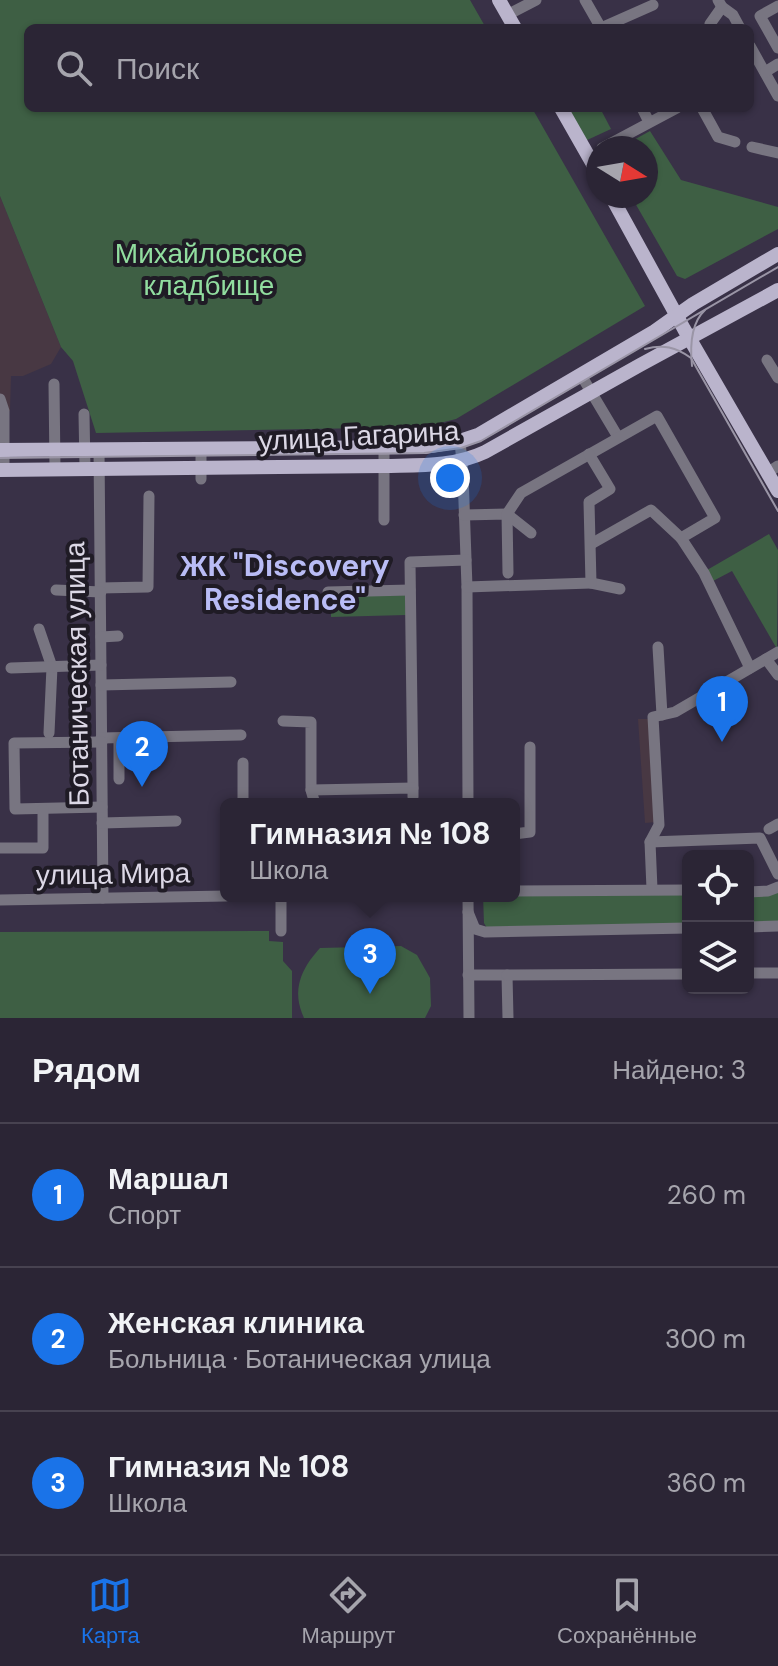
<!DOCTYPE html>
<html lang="ru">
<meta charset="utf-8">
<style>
body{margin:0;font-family:"DM Sans",sans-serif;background:#332d3d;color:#f1f3f6}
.controls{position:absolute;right:24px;bottom:24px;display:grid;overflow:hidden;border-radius:12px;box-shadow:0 2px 6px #0004}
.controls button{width:72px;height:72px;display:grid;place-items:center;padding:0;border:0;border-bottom:2px solid #474250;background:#2b2535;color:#f1f3f6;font:40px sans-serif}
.compass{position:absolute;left:586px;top:136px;width:72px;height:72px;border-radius:50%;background:#2b2535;box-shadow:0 2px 6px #0004;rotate:101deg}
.you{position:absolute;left:450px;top:478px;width:28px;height:28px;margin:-20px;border:6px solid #fff;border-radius:50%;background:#1a73e8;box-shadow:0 0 0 12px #1a73e833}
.badge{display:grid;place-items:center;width:52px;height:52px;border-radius:50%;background:#1a73e8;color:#fff;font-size:26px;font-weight:700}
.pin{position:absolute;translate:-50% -66px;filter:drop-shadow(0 2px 4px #0008)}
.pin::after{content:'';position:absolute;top:42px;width:28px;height:24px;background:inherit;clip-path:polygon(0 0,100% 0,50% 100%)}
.popup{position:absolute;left:220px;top:798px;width:300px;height:104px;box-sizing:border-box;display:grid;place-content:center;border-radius:12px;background:#2b2535;filter:drop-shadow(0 2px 6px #0005);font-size:26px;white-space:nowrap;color:#a6a5ad}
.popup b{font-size:30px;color:#f1f3f6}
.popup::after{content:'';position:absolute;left:50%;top:100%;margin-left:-16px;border:16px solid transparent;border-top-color:#2b2535}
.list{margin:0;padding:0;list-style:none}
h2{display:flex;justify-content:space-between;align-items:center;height:104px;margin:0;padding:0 32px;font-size:34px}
h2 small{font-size:26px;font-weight:400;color:#a6a5ad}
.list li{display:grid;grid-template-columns:52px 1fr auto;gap:24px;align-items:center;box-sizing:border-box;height:144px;padding:0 32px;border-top:2px solid #474250}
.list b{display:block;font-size:30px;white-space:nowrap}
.list p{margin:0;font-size:26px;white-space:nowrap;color:#a6a5ad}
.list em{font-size:26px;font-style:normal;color:#a6a5ad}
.icon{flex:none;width:44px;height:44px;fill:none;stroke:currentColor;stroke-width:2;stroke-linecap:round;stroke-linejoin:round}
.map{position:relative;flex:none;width:778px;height:1018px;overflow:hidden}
.search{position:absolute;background:#2b2535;box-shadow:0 2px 6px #0004;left:24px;right:24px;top:24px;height:88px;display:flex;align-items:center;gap:20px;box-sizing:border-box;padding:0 28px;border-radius:12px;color:#a6a5ad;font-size:30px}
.sheet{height:536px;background:#2b2535}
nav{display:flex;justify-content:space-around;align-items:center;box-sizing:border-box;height:112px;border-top:2px solid #474250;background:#2b2535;font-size:22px;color:#a6a5ad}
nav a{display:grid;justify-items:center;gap:4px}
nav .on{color:#1a73e8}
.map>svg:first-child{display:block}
.industrial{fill:#483843}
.green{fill:#3e5f44}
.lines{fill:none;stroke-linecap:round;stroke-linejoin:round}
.minor{stroke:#787581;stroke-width:11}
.major{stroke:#bab4cc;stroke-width:14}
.tram{stroke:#9a95a6;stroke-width:2}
.labels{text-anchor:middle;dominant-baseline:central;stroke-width:8;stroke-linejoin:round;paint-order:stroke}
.park-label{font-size:28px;fill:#91dd9f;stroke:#1f1b25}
.street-label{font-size:28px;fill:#dcd8e6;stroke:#1f1b25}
.neighbourhood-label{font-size:30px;font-weight:bold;fill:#b9bcf5;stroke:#1f1b25}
</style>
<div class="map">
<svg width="778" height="1018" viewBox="0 0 778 1018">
<rect width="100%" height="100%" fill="#393147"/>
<g class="industrial">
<polygon points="0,196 61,347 51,364 23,376 11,376 10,411 0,411"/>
<polygon points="638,719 649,719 656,822 645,823"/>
</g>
<g class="green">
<polygon points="0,0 470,0 486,28 28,28 28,108 532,108 645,306 456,419 424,427 96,433 73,361 61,347 0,196"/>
<polygon points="566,108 600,108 611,129 585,141"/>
<polygon points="650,131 681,180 778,207 778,229 685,279 677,276 631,196 646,196 646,148 619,148"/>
<polygon points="769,534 778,550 777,649 732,571 713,581 707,570"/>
<polygon points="405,595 406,615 331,617 331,597"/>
<polygon points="778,887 778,926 748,927 748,892"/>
<polygon points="688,890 688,928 489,932 484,923 483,896"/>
<polygon points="269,931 269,941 283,942 283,961 292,971 292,1018 0,1018 0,932"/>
<path d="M401 946 417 955 430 978 431 1006 425 1018H304C291 990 301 969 320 948Z"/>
</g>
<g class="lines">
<g class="minor">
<polyline points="585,0 601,28"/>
<polyline points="718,0 722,7 733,15 740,28"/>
<polyline points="778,6 760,16 778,48"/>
<polyline points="507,15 536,0"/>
<polyline points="601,28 653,5"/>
<polyline points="712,28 710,24 722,7"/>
<polyline points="750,46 778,96"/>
<polyline points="765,72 778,64"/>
<polyline points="642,108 649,122"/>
<polyline points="702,108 718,137 735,142"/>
<polyline points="752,147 778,153"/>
<polyline points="602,148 677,108"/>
<polyline points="767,360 778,378"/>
<polyline points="581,375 618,437"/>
<polyline points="54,384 55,469"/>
<polyline points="0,399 4,411 4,469"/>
<polyline points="84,414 85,469"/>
<polyline points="460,441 463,474 467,587 468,804"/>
<polyline points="384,446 384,520"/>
<polyline points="201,448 201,479"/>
<polyline points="99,449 103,898"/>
<polyline points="767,473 778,466"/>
<polyline points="464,515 507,514 531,533"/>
<polyline points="591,544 651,510 681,538"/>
<polyline points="508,573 507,514 521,493 657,416 715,518 681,538 704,573 750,668"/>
<polyline points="591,583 620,589"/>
<polyline points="467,587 591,583 589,502 610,489 589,454"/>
<polyline points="100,588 148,587 149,496"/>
<polyline points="56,590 101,592"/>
<polyline points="328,592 410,590"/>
<polyline points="39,629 52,667 49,733"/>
<polyline points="101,637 118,636"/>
<polyline points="658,647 662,715"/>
<polyline points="778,652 766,659 778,675"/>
<polyline points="11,668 101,665"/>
<polyline points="101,685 231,682"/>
<polyline points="283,721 311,722 311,790 315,804"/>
<polyline points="101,738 241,735"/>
<polyline points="102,742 14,743 15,809 102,807"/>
<polyline points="243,763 243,804"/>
<polyline points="119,779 119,738"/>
<polyline points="413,788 410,562 466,560"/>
<polyline points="311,790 413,788 413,797"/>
<polyline points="102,823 176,821"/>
<polyline points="769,829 778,824"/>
<polyline points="514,834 530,832 530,747"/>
<polyline points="650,842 760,838 778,874"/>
<polyline points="0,848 43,848 43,809"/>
<polyline points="652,889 650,842 659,825 653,717 675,712 766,659"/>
<polyline points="514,891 688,890"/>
<polyline points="748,892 768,891 778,887"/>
<polyline points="468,896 469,1018"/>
<polyline points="0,900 226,896"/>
<polyline points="468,912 475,929 485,932 688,928"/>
<polyline points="748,927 778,926"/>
<polyline points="281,931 281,896"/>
<polyline points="748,973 778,973"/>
<polyline points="468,975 507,975 508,1018"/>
<polyline points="507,975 688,974"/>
</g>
<g class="major">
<polyline points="499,0 515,28"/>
<polyline points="561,108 598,173"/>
<polyline points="611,196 684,329 778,491"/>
<polyline points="0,450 424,447 460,441 478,435 655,331 693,304 778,254"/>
<path d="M0 470 384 466C419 465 453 467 485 452L640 365 778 290"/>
</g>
<g class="tram">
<path d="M645 349C663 344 676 347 691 358L778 511"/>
<path d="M692 366C690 347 690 324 705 310"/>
<polyline points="0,458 424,453 461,448 481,441 778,267"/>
</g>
</g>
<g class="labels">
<g class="park-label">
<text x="209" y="253">Михайловское<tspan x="209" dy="32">кладбище</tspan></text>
</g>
<g class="street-label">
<text transform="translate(359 436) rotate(-3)">улица Гагарина</text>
<text transform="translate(77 674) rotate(-91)">Ботаническая улица</text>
<text transform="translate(113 874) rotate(-1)">улица Мира</text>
</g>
<g class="neighbourhood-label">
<text x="285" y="565">ЖК "Discovery<tspan x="285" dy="34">Residence"</tspan></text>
</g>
</g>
</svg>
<div class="controls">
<button><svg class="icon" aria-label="locate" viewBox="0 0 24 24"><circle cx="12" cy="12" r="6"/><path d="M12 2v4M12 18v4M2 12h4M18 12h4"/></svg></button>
<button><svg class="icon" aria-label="layers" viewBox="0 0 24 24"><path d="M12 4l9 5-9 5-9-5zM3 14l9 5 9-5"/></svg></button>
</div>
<svg class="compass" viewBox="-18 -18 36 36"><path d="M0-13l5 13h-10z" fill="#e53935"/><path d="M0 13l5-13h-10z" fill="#a6a5ad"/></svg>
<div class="you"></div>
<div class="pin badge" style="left:722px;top:742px">1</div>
<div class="pin badge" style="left:142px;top:787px">2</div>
<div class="pin badge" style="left:370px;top:994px">3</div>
<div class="popup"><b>Гимназия № 108</b>Школа</div>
<div class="search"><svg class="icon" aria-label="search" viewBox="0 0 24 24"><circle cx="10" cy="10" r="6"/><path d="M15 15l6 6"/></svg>Поиск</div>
</div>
<section class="sheet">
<h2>Рядом<small>Найдено: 3</small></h2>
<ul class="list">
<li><span class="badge">1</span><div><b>Маршал</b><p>Спорт</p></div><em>260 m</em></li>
<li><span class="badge">2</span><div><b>Женская клиника</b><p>Больница · Ботаническая улица</p></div><em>300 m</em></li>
<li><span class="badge">3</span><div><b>Гимназия № 108</b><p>Школа</p></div><em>360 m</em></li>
</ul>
</section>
<nav>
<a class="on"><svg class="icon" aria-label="map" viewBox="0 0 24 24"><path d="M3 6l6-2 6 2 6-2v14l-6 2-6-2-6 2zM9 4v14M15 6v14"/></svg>Карта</a>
<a><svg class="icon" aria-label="directions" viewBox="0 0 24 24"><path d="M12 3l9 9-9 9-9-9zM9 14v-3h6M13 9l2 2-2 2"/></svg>Маршрут</a>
<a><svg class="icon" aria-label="saved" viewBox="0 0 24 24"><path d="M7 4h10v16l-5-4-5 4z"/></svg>Сохранённые</a>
</nav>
